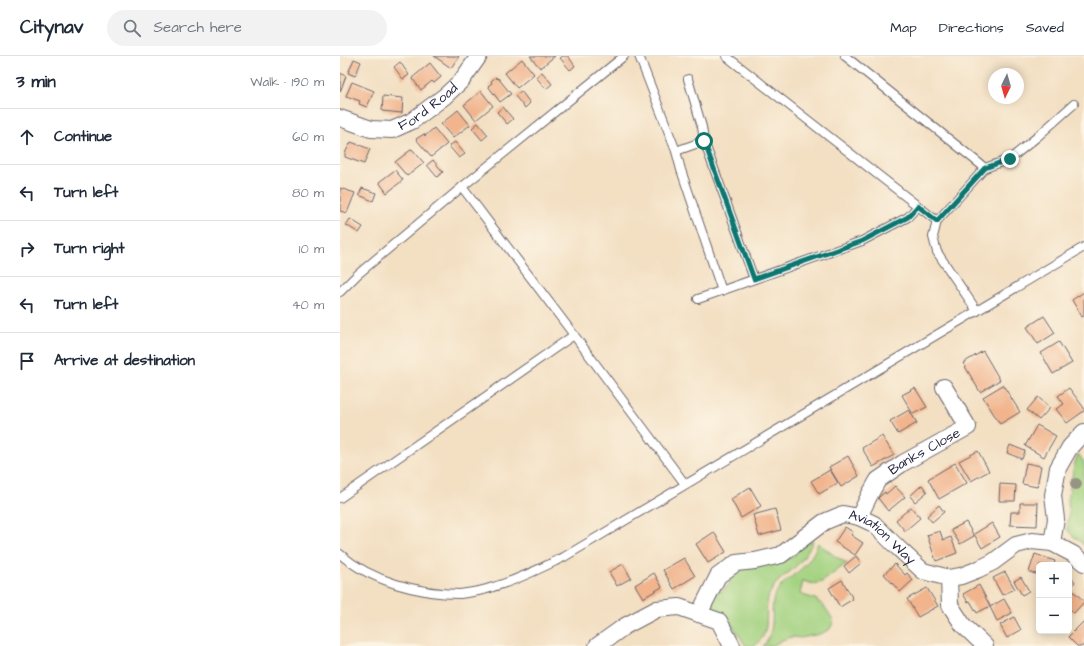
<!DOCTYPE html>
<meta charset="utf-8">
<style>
body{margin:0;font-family:"Architects Daughter",sans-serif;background:#f2f2f3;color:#1f2937}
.controls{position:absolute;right:12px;bottom:12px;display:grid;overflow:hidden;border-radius:6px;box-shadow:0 2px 10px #0003}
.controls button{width:36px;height:36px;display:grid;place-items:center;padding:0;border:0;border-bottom:1px solid #e0e1e3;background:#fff;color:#1f2937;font:20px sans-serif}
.compass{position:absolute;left:648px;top:12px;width:36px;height:36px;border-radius:50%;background:#fff;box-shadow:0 2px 10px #0003;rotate:185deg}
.stop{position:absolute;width:12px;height:12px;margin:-9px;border:3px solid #0f766e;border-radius:50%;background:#fff}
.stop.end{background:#0f766e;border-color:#fff;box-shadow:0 1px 4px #0008}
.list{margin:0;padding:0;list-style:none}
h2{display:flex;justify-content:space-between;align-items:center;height:52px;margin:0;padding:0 16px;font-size:17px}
h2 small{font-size:13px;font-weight:400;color:#747a83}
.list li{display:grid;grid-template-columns:26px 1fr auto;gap:12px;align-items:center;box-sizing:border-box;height:56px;padding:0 16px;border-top:1px solid #e0e1e3}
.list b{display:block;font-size:15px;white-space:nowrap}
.list em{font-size:13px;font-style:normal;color:#747a83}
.icon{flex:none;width:22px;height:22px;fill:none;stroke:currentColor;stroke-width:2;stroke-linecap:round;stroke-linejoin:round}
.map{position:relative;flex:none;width:744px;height:590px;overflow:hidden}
header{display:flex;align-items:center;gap:24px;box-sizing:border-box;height:56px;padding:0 20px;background:#fff;border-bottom:1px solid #e0e1e3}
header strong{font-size:19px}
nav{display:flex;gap:22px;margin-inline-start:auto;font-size:14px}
.search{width:280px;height:36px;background:#f2f2f3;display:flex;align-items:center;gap:10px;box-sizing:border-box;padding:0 14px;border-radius:22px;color:#747a83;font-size:15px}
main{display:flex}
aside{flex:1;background:#fff}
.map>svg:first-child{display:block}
.green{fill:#a3d280;stroke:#627a5e}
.building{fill:#f1b48c}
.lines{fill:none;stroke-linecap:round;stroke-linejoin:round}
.lane-casing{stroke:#6b646a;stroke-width:10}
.street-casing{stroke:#6b646a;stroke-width:18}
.lane{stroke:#fff;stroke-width:8}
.street{stroke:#fff;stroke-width:16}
.tree{fill:#969483}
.route{stroke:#0f766e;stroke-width:5}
.labels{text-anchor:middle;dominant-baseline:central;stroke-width:3;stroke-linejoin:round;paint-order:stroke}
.street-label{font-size:14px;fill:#22223b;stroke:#fcf5e5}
</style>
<header>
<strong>Citynav</strong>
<div class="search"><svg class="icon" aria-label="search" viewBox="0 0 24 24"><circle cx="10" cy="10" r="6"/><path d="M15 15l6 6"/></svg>Search here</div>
<nav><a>Map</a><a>Directions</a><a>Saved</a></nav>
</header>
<main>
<aside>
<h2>3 min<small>Walk · 190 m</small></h2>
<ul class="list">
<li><svg class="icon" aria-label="ahead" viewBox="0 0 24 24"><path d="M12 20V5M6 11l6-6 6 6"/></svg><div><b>Continue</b></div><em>60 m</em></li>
<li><svg class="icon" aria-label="left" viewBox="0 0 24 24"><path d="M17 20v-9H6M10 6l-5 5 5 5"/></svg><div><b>Turn left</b></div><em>80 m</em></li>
<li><svg class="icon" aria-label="right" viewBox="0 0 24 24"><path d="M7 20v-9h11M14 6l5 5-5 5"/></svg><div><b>Turn right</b></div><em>10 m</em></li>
<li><svg class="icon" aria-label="left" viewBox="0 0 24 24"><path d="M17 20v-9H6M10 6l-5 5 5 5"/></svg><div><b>Turn left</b></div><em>40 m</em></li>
<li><svg class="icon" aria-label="arrive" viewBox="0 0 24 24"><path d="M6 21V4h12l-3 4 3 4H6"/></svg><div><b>Arrive at destination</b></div></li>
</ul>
</aside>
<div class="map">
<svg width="744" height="590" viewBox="0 0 744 590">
<rect width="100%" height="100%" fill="#fcf5e5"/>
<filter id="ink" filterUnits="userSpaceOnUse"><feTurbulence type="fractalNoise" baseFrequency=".025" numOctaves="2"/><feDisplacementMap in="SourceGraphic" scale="8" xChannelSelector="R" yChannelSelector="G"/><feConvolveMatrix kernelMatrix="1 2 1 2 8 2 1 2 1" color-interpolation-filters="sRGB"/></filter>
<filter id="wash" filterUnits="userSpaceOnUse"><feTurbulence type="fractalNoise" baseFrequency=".012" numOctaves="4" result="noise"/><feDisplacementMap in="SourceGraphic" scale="16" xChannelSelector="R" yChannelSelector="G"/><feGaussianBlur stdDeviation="0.9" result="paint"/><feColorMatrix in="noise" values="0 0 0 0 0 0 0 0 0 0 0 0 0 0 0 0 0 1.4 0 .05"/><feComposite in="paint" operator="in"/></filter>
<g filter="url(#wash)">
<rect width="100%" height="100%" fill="#f3dfc2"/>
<g class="green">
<path d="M738 398 744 406V489C738 483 731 480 727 473L729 459 728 444 734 409Z"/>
<path d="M473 485C468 496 462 505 453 513 445 520 436 525 431 535 423 548 429 561 425 575 424 581 419 585 415 590H406L393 570 385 567 372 555 370 551 375 535H382L390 527V519L394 515 450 502C459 496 461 488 473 485Z"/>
<path d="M478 487 496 501 507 507 482 526 474 528 463 525 460 538 475 543 484 550 492 562 493 567 491 571 489 574 480 578 461 582 452 581 442 584 432 590H423C428 584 432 575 432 567 433 557 431 548 435 539 440 527 452 522 461 513 469 506 474 497 478 487Z"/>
</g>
<g id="blocks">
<g class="building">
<polygon points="94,0 119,0 111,12"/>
<polygon points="190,0 215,0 200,12"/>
<polygon points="223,0 228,0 235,10 230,14 220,2"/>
<polygon points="14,3 21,6 15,20 8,17"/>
<polygon points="182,3 194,18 177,32 165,17"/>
<polygon points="60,6 69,19 63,23 54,11"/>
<polygon points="90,7 101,21 94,27 92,25 81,34 72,22"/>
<polygon points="202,16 212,28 206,33 196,21"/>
<polygon points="0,17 6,20 0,36"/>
<polygon points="156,21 157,23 158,22 171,38 160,46 148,30 152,27 151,25"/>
<polygon points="12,26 34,35 27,51 19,48 20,45 6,40"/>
<polygon points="141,35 153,50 136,64 124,49"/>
<polygon points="181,35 190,47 185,52 175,40"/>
<polygon points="43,40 63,42 62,57 42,55"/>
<polygon points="163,51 173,63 167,68 157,56"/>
<polygon points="118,54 130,69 113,82 101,68"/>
<polygon points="138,67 148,79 142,84 132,72"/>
<polygon points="94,72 107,88 91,101 76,83 84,78 85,80"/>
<polygon points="11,86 30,93 24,108 5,101 5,97"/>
<polygon points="115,86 125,98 119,102 109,90"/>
<polygon points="72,93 84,107 67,120 55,106"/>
<polygon points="93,104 103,116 97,121 87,109"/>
<polygon points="55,114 63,124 47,137 39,126"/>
<polygon points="0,132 15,137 7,157 0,155"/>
<polygon points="22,132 36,137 33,145 19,139"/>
<polygon points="10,163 23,171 19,177 6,169"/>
<polygon points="744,236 744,260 742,261 732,244"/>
<polygon points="704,260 715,277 698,288 687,271"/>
<polygon points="719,286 732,307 713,318 701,297"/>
<polygon points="643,295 660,324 640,336 623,307"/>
<polygon points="663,329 680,356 660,368 643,341"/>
<polygon points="575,332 587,351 573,358 562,339"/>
<polygon points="729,332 744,352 744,355 727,367 716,353 724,348 718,340"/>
<polygon points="698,341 710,352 699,364 687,354"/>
<polygon points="569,354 577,367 558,378 550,365"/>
<polygon points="697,369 716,380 704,401 685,390"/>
<polygon points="542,380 554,399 533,411 522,392"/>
<polygon points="670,389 685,395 682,403 667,397"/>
<polygon points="638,395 649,415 631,425 619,405"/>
<polygon points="508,400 519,420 501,431 489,411"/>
<polygon points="615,407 627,427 599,443 588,423"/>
<polygon points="686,407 701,410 697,431 682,428"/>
<polygon points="490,414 498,427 479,438 471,425"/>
<polygon points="660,428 676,429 675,445 659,445"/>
<polygon points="582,429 587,436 575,446 570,440"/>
<polygon points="555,430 565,441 548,455 538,442 545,436 546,438"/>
<polygon points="410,431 421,450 401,462 391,443"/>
<polygon points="680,447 698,447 697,470 670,469 671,456 680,456"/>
<polygon points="599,449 604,456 592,466 587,460"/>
<polygon points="571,451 580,462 565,475 556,464"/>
<polygon points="435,453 441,474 419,480 413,459"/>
<polygon points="626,466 634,480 620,488 611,474"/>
<polygon points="652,467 660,481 642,492 634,478"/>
<polygon points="505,471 513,476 511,479 523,487 515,499 495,486"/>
<polygon points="600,475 603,484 611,481 617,497 596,505 587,479"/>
<polygon points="374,476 386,496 368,507 356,488"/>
<polygon points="695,498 715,505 714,509 699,509 699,519 689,516"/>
<polygon points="516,500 521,507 509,517 504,510"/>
<polygon points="344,502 355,520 334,533 323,514"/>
<polygon points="283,508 291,522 277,530 269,516"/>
<polygon points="555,508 565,519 567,517 573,524 560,536 544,518"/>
<polygon points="665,516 675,533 662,539 653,522"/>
<polygon points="314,517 322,531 303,542 295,529"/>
<polygon points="729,519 735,526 729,533"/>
<polygon points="681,521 689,535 682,539 674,525"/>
<polygon points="502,524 513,543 500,551 489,532"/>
<polygon points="639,529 650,550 637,557 630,545 628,546 623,538"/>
<polygon points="587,532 598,550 578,561 567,543"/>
<polygon points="732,534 744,545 744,546 734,557 729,552 729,537"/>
<polygon points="664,543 672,557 657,565 650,551"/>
<polygon points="674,561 681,574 667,582 660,569"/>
<polygon points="744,565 744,590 737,590 728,581"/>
</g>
</g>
</g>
<g filter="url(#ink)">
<use href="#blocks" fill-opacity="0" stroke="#6b646a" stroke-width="1"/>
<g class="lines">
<defs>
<g id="lane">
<polyline points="299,0 336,95 341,114 382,235"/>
<polyline points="386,0 597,165"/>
<polyline points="505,0 645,112 597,165 593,181 597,196 637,255"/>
<polyline points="348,23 362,71 364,85 414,223"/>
<polyline points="336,95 364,85"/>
<polyline points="645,112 670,103 697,81 734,48"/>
<polyline points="122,131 234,279 345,428"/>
<polyline points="0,236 17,219 122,131 284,0"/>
<polyline points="358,243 522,185 568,161 578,150"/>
<polyline points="0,442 234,279"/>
<path d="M0 498C31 525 79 538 120 538 128 537 145 534 153 531 178 524 201 512 224 501L744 191"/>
</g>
<g id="street">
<path id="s1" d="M0 62 31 73 52 74 72 65 105 40 122 24 139 0"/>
<path id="s2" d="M519 461 530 438 538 424 563 407 628 371 604 331"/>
<polyline points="712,487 716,463 713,439 718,412 730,391 744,376"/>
<polyline points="609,522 610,549 623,569 645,590"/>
<path id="s3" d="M359 558 378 520 396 507 415 505 441 499 484 466 503 458 519 461 534 468 556 490 583 515 609 522 621 520 639 513 653 506 676 489 692 485 712 487 733 498 744 507"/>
<polyline points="257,590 285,570 317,553 339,551 379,565 392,590"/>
</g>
</defs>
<use href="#lane" class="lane-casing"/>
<use href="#street" class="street-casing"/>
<use href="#lane" class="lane"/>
<use href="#street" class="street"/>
</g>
<circle class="tree" cx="736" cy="428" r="6"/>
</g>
<g class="lines" filter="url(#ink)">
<polyline class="route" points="364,85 414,223 522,185 568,161 578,150 597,165 645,112 670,103"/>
</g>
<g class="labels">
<g class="street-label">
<text stroke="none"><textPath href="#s1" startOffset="97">Ford Road</textPath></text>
<text stroke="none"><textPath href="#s2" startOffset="96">Banks Close</textPath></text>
<text stroke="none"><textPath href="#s3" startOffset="232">Aviation Way</textPath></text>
</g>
</g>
</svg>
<div class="controls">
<button>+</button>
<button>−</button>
</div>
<svg class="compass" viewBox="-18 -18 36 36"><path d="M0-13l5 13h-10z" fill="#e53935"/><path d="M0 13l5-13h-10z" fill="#747a83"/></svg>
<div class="stop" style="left:364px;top:85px"></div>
<div class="stop end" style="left:670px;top:103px"></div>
</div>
</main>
